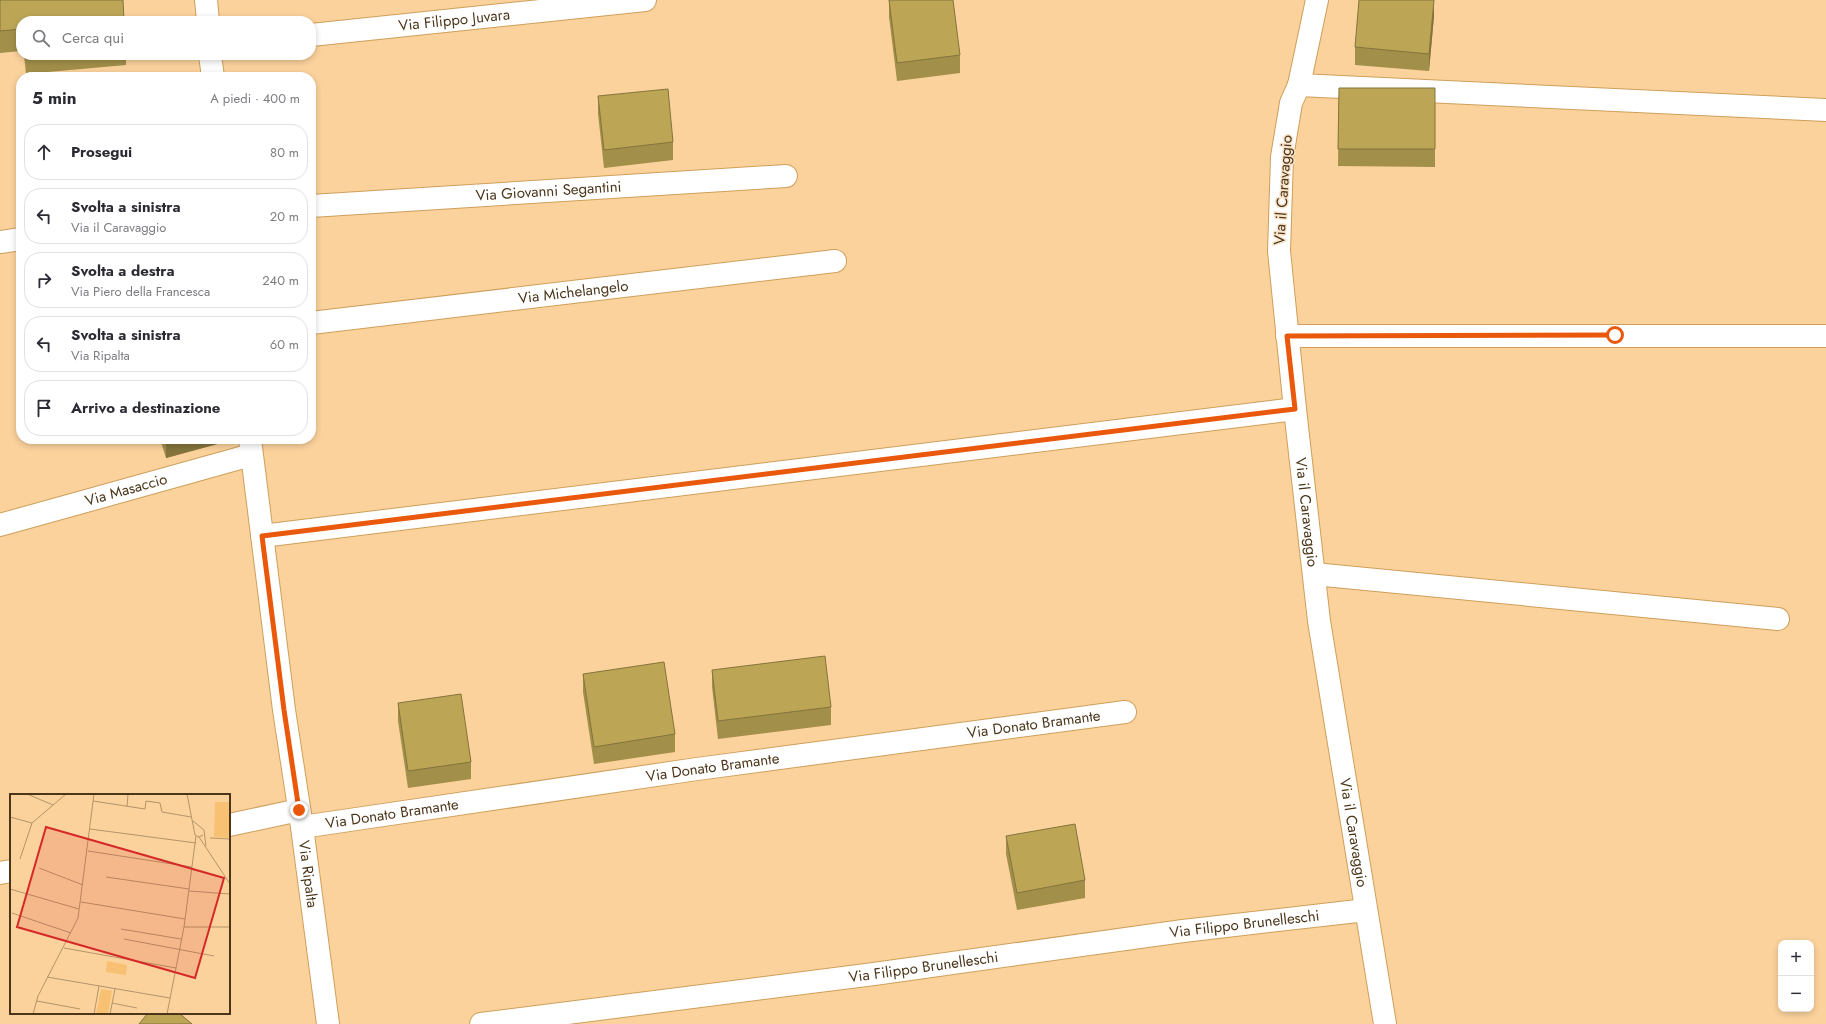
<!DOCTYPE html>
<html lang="it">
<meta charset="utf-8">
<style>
body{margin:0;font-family:Jost,sans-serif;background:#f2f2f3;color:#2b2b33}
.controls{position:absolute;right:12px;bottom:12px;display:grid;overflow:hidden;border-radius:8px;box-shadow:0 2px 6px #0003}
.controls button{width:36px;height:36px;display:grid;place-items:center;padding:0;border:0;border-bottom:1px solid #e1e1e2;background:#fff;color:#2b2b33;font:20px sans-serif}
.stop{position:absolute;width:12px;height:12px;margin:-9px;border:3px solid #ea580c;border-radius:50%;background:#fff}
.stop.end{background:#ea580c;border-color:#fff;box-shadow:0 1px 4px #0008}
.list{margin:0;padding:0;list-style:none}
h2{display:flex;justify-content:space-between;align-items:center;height:52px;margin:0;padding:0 16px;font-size:17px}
h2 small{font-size:13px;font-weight:400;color:#7c7c81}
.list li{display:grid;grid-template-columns:26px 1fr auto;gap:12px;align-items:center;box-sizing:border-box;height:56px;margin:0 8px 8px;padding:0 8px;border:1px solid #e1e1e2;border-radius:16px}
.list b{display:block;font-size:15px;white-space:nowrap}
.list p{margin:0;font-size:13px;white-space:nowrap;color:#7c7c81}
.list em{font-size:13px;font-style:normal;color:#7c7c81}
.icon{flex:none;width:22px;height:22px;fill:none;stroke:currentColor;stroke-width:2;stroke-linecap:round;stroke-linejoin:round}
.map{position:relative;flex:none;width:1826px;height:1024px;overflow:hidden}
.search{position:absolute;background:#fff;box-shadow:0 2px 6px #0003;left:16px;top:16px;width:300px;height:44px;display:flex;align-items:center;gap:10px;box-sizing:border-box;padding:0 14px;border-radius:16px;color:#7c7c81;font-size:15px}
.panel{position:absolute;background:#fff;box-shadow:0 2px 6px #0003;left:16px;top:72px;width:300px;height:372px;border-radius:16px}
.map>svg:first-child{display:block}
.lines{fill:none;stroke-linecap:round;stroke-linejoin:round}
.minor-casing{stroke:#cf9f5b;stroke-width:24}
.minor{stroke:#fff;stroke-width:22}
.wall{fill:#a28f4a}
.shaded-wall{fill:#84743c}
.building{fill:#bca656;stroke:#84743c}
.route{stroke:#ea580c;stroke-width:5}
.labels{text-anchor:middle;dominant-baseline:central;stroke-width:3;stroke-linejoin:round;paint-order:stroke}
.street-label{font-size:15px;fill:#4b361a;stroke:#f8e3c9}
.inset-road{fill:none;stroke:#b59468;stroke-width:1}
.view{fill:#d62828;fill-opacity:0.15;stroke:#d62828;stroke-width:2}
.inset-edge{fill:none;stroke:#4b361a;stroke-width:2}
</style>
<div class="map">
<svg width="1826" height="1024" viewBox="0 0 1826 1024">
<rect width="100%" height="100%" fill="#fbd29c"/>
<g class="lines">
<defs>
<g id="minor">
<polyline points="206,0 208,21"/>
<path id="s1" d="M1317 0 1299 85 1291 103 1282 157 1279 251 1295 409 1319 621 1385 1024"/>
<path id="s2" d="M311 35 645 0"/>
<polyline points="210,55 213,77"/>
<polyline points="1299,85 1826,110"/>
<path id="s3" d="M311 206 786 176"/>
<polyline points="0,242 21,239"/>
<path id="s4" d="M311 323 835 261"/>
<polyline points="1287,336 1826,336"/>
<path id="s5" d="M250 439 284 710 302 827 328 1024"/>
<path id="s6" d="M0 525 251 455"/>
<polyline points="262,536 1295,409"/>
<polyline points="1314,574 1778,619"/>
<polyline points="229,825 299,810"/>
<path id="s7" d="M302 827 697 769 1125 712"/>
<polyline points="0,873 11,871"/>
<path id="s8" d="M481 1024 874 974 1183 931 1366 910"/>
</g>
</defs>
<use href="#minor" class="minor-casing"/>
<use href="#minor" class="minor"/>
</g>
<g class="wall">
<polygon points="0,0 21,21 21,51 0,53"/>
<polygon points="889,0 960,55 960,73 897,81 889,17"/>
<polygon points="1434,16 1429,71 1355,65 1355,47"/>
<polygon points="24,55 126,55 126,65 26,74"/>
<polygon points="1339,88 1435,88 1435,167 1338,166"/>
<polygon points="598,96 673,142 673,160 604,168 598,114"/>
<polygon points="160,439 221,439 221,443 166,458"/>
<polygon points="712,670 831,707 831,725 718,739 712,687"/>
<polygon points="583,674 675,734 675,752 594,764 583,692"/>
<polygon points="398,703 471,762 471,779 408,788 398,721"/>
<polygon points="1006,836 1085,880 1085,898 1017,910 1006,854"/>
</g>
<g class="shaded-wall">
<polygon points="1434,0 1434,16 1429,71 1429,54"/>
<polygon points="172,439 221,439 221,443 166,458 166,441"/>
</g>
<g class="building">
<polygon points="0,0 123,0 124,21 21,21 21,29 0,31"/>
<polygon points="889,0 953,0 960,55 897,63"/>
<polygon points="1359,0 1434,0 1429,54 1355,47"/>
<polygon points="1339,88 1435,88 1435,149 1338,149"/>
<polygon points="668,89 673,142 604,150 598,96"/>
<polygon points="165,439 172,439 166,441"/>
<polygon points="825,656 831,707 718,721 712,670"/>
<polygon points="664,662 675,734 594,747 583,674"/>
<polygon points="461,694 471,762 408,771 398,703"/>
<polygon points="1075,824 1085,880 1017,893 1006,836"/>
<polygon points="148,1013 179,1013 192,1024 139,1024"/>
</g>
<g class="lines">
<polyline class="route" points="299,810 284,710 262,536 1295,409 1287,336 1615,335"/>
</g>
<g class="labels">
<g class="street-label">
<text stroke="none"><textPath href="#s2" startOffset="144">Via Filippo Juvara</textPath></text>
<text transform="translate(1283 190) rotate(-86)">Via il Caravaggio</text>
<text stroke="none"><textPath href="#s3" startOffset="238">Via Giovanni Segantini</textPath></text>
<text stroke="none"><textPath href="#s4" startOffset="264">Via Michelangelo</textPath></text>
<text stroke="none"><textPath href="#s6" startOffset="131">Via Masaccio</textPath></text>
<text stroke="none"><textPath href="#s1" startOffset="518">Via il Caravaggio</textPath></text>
<text stroke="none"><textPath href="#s7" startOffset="739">Via Donato Bramante</textPath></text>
<text stroke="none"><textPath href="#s7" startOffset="415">Via Donato Bramante</textPath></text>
<text stroke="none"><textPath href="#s7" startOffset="91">Via Donato Bramante</textPath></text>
<text stroke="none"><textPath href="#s1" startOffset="842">Via il Caravaggio</textPath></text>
<text stroke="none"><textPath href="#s5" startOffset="439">Via Ripalta</textPath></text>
<text stroke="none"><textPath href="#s8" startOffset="770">Via Filippo Brunelleschi</textPath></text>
<text stroke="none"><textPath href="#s8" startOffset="446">Via Filippo Brunelleschi</textPath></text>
</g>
</g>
<g transform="translate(10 794)">
<rect width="220" height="220" fill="#fbd29c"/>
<path d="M205 8H220V44L204 43ZM97 167 117 171 116 181 96 178ZM91 195 102 197 98 220H86Z" fill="#f8c072"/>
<path class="inset-road" d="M17 0 43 11M177 0 185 41 189 43 193 41M83 7 135 15 136 7 150 9 152 18 181 23M117 13 118 0M0 23 22 29 56 0M183 27 194 36 196 52M80 35 186 49M189 43 220 90M200 44 220 45M78 57 182 73M10 65 22 29M29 74 73 91M96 83 179 95M0 95 69 115M179 97 220 100M71 108 175 125M2 119 61 139M174 133H220M111 135 171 145M114 145 204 162M54 154 166 174M37 183 160 204M27 207 70 215M102 209 127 214M23 220 28 202 68 124 84 0M84 220 89 192M100 220 105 195M157 220 174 133 186 42"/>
<path class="view" d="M36 33 214 84 185 184 7 133Z"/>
<rect width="220" height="220" class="inset-edge"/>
</g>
</svg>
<div class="controls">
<button>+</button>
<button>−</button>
</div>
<div class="stop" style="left:1615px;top:335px"></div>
<div class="stop end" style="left:299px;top:810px"></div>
<div class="search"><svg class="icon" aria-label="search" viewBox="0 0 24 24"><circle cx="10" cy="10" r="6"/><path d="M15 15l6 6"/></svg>Cerca qui</div>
<section class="panel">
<h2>5 min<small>A piedi · 400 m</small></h2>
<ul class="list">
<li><svg class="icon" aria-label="ahead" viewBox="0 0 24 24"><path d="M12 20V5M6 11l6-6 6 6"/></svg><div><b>Prosegui</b></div><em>80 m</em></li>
<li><svg class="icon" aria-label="left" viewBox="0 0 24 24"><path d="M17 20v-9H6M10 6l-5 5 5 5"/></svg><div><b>Svolta a sinistra</b><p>Via il Caravaggio</p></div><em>20 m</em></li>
<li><svg class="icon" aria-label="right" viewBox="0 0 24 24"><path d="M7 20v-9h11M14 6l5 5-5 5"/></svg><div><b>Svolta a destra</b><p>Via Piero della Francesca</p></div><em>240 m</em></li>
<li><svg class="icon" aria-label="left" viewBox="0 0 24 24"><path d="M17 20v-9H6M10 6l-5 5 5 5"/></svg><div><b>Svolta a sinistra</b><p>Via Ripalta</p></div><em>60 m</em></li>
<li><svg class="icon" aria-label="arrive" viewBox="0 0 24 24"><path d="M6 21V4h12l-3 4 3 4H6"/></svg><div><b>Arrivo a destinazione</b></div></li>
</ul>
</section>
</div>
